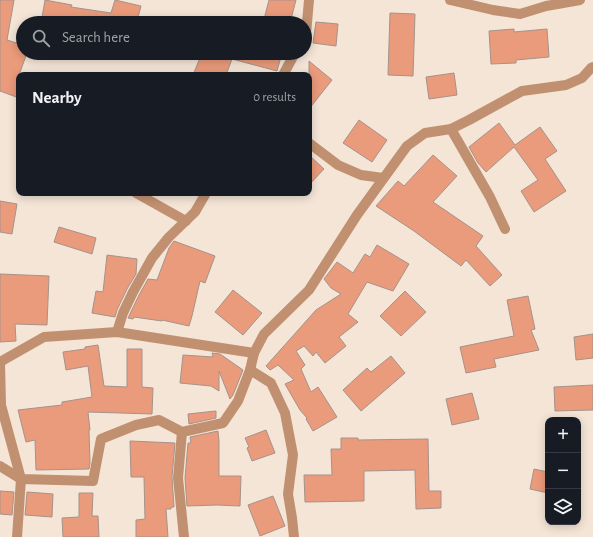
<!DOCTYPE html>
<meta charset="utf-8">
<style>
body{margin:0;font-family:"Alegreya Sans",sans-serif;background:#242831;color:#f1f3f6}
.controls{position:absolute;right:12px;bottom:12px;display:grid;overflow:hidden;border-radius:8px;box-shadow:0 2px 10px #0003}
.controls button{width:36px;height:36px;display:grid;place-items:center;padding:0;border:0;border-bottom:1px solid #363941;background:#171b24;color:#f1f3f6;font:20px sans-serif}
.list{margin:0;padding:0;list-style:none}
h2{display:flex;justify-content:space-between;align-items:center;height:52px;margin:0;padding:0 16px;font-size:17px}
h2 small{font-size:13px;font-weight:400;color:#9ea1a6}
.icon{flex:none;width:22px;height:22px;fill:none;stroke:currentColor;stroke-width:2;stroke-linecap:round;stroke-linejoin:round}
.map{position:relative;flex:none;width:593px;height:537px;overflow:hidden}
.search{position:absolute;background:#171b24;box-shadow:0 2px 10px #0003;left:16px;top:16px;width:296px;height:44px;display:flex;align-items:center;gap:10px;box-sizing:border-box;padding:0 14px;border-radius:22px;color:#9ea1a6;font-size:15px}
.panel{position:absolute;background:#171b24;box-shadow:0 2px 10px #0003;left:16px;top:72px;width:296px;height:124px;border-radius:8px}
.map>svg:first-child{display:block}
.building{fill:#ea9b7b;stroke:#a5928b}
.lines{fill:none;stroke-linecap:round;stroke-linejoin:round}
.street{stroke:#c19070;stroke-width:10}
</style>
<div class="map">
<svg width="593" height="537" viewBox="0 0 593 537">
<rect width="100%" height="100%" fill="#f4e5d7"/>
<g class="building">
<polygon points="0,0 14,0 7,40 23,45 23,53 27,53 19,75 19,98 0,91"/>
<polygon points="45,0 72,5 71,7 111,13 115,0 141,6 137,21 128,19 128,23 41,23"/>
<polygon points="269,0 296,0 290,23 263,23"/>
<polygon points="390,13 415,14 413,76 388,75"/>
<polygon points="316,22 338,24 336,46 313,43"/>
<polygon points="514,29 514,32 547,29 549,57 516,60 516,63 491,64 489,31"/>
<polygon points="202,53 220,53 225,55 226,53 282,53 277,71 232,59 226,75 193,75"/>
<polygon points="309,61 332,80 309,109"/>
<polygon points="454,73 457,95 429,99 426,77"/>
<polygon points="359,120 387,140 372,162 343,143"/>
<polygon points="499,123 515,145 540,127 557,151 545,159 566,191 534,212 521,191 538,180 514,147 486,172 478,163 469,147"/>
<polygon points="309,155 324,169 309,185"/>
<polygon points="433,155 457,176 433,202 483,236 476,246 502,275 490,286 466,260 461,266 414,231 376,206 398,181 404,186"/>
<polygon points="0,201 17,204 12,234 0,232"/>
<polygon points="59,227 96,238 92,254 54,242"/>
<polygon points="174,241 215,256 205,283 200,281 192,316 189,326 162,320 162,321 134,317 133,319 128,318 139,295 148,279 157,280 169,248"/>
<polygon points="377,245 409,264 393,291 367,282 348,314 358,322 339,337 346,346 325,363 316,352 313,356 304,346 296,351 305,365 301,369 311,392 318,387 337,417 313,431 306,419 307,418 300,410 285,384 294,380 278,365 270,370 266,366 316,310 341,294 331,288 324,279 337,262 353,273 365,254 370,257"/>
<polygon points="107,255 137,259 136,274 127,289 117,310 115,317 92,313 96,291 103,292"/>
<polygon points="0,274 49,276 47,325 15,324 16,341 0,342"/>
<polygon points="233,290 262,313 243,335 215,312"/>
<polygon points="405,291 426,312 401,336 380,316"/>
<polygon points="528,296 535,329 531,330 539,350 494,359 496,367 466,373 460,347 514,336 507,300"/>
<polygon points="593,334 593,358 576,360 574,337"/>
<polygon points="98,345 104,386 127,387 127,349 142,349 142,387 153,388 152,414 88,412 90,430 89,430 90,463 89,469 36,470 35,440 26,442 18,410 62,405 62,402 92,397 88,366 66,370 63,352 85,349 85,347"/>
<polygon points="212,353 220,354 243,370 233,395 230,399 219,371 219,391 211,386 180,383 183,355 213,357"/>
<polygon points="391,356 405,373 361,411 343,390 367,368 371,372"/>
<polygon points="593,385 593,410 555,411 554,387"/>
<polygon points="472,393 479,419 452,425 446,399"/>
<polygon points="216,411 216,418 189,424 188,414"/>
<polygon points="266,430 275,453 252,461 247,448 249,447 245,438"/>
<polygon points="218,431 219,441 219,476 241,476 240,506 217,505 187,506 185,478 188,443 191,443 190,437"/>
<polygon points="341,438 358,438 358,440 428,439 429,491 441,491 441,508 416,509 415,470 364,471 364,501 305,502 304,475 332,475 331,449 341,449"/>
<polygon points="130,441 175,443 172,477 174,507 171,507 171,509 166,509 168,537 136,537 136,520 145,519 144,477 131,477"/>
<polygon points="534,469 548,472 548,493 530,489"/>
<polygon points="0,491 14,492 12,515 0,514"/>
<polygon points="27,492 53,494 52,517 25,515"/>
<polygon points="79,493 93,493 92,516 98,516 99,537 63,537 62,518 79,517"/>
<polygon points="273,496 285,526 260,536 248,505"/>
</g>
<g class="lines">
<g class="street">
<polyline points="450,0 493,10 520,14 546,6 580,0"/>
<polyline points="305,36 306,34 309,0"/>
<polyline points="283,75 295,53"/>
<polyline points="451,129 490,197 505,229"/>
<polyline points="309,143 338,165 361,175 383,178"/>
<polyline points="136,193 186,221"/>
<polyline points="117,332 123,313 133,292 152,258 169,237 195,212 206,193"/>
<polyline points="0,362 44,337 117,332 254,353"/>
<polyline points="0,362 1,405 21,479 17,537"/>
<polyline points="250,370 271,383 285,413 293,455 288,494 292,518 294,537"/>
<polyline points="182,432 178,478 184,537"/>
<polyline points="0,466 21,479 93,481 101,439 136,425 159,420 182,432 223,423 238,401 250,370 254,353 264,334 309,290 357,215 407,146 425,133 451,129 469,120 522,91 566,85 582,78 591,68 593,67"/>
</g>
</g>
</svg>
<div class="controls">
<button>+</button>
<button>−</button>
<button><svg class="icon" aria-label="layers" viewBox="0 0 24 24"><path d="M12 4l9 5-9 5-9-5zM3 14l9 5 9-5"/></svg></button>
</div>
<div class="search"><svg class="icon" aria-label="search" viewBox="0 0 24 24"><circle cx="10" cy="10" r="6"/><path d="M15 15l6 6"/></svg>Search here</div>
<section class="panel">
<h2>Nearby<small>0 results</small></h2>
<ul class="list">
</ul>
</section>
</div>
